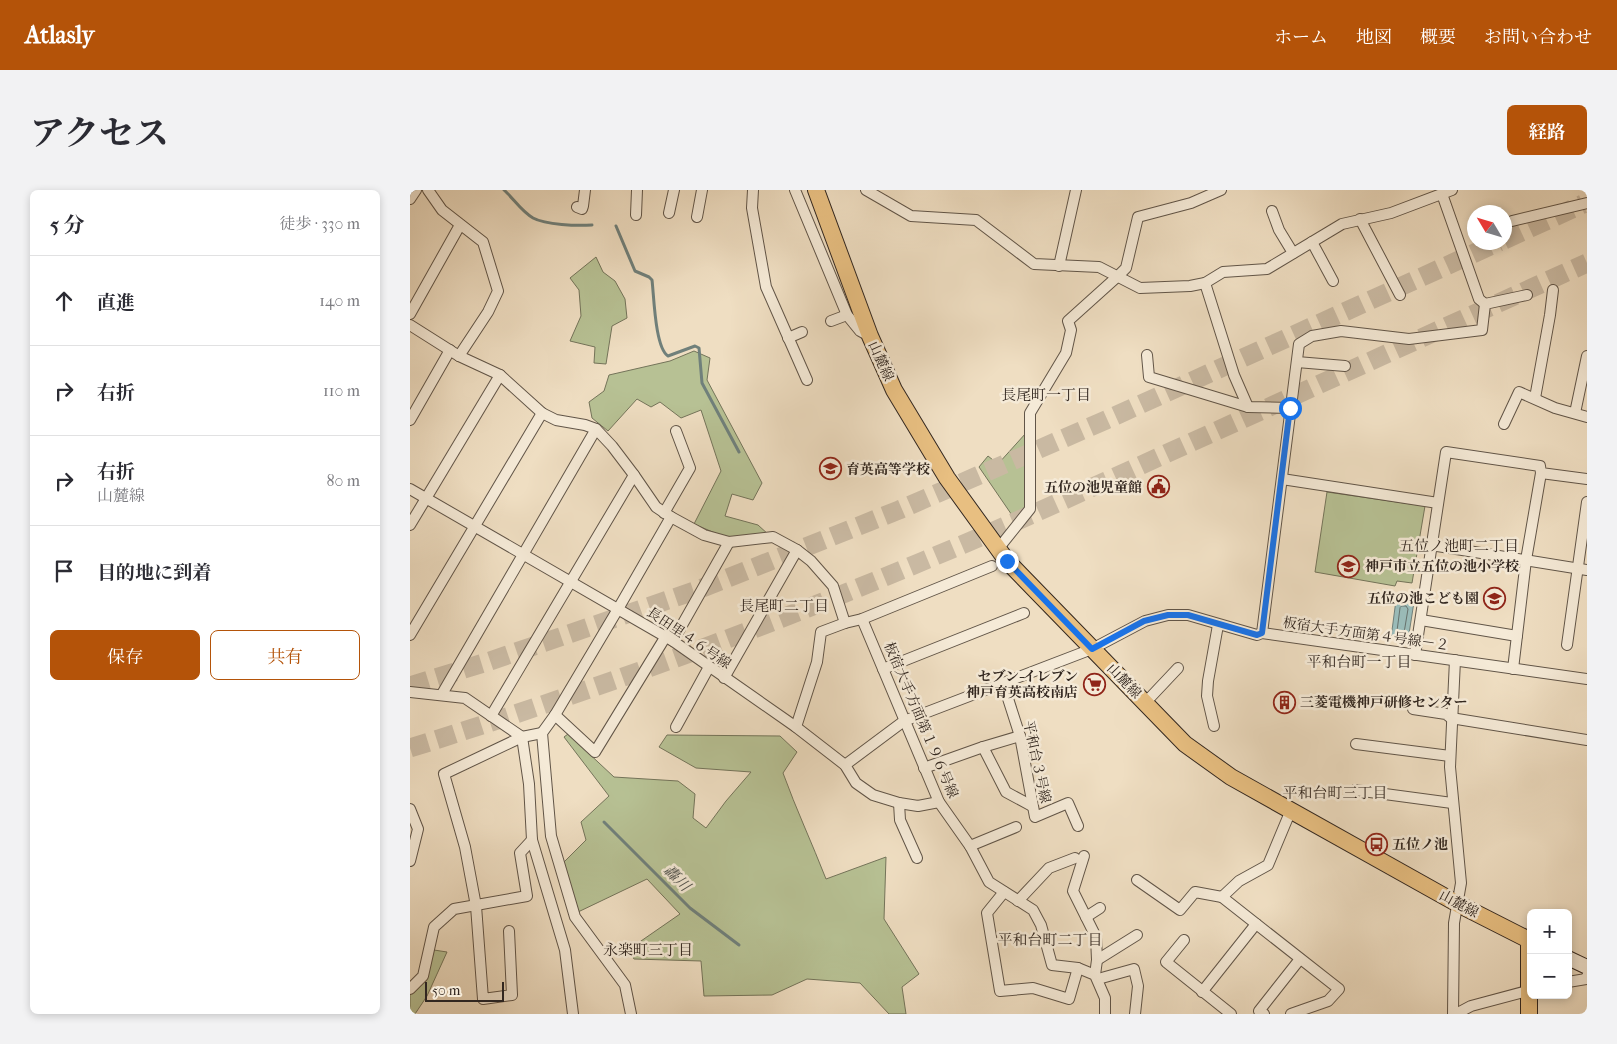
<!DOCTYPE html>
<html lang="ja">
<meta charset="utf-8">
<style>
body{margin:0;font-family:"IM FELL French Canon","Noto Serif JP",serif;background:#f2f2f3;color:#2b2b33}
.controls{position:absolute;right:15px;bottom:15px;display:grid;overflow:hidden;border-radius:8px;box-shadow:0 2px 8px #0003}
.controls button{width:45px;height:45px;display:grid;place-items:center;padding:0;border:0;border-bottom:1px solid #e1e1e2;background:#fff;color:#2b2b33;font:25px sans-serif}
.compass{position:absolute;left:1057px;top:15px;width:45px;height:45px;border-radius:50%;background:#fff;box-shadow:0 2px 8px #0003;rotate:308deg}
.scale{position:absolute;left:15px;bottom:12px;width:79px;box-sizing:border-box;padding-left:5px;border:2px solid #322720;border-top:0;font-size:14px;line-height:18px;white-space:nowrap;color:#322720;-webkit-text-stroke:4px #f5ead7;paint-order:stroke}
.stop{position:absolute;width:15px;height:15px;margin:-11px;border:4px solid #1a73e8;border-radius:50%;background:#fff}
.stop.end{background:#1a73e8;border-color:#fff;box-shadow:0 1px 5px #0008}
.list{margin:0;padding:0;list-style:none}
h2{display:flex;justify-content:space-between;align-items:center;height:65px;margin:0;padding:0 20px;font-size:21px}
h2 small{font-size:16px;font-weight:400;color:#7c7c81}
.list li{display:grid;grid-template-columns:32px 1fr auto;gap:15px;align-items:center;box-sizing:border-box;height:90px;padding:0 20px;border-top:1px solid #e1e1e2}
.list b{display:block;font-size:19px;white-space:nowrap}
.list p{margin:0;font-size:16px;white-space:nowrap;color:#7c7c81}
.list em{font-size:16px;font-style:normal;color:#7c7c81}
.actions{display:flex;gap:10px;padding:15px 20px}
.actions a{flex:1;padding:11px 0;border:1px solid #b45309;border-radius:8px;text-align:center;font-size:18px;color:#b45309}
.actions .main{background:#b45309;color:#fff}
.icon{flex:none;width:28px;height:28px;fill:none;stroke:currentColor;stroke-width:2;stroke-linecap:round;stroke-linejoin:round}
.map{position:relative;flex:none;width:1177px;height:824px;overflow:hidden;border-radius:8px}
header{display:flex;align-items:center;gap:30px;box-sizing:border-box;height:70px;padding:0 25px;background:#b45309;color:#fff}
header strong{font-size:24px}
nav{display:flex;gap:28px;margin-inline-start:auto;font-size:18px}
.intro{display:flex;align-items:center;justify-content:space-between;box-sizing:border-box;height:120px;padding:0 30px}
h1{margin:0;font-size:35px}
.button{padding:12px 22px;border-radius:8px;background:#b45309;color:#fff;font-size:18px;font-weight:700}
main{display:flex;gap:30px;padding:0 30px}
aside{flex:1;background:#fff;border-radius:8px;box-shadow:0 2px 8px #0003}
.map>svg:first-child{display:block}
.green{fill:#b7c194;stroke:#74745a}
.water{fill:#9abbb8;stroke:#70807b}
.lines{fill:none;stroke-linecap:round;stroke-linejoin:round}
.shore{stroke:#66716c;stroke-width:1}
.stream{stroke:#70807b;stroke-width:3}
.highway-tunnel{stroke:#c9b9a2;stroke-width:19;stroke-dasharray:19 9;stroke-linecap:butt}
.street-casing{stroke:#615548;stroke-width:12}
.secondary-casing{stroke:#322720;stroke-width:16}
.primary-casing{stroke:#322720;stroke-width:18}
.street{stroke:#f5ead7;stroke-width:10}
.secondary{stroke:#f5ead7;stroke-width:14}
.primary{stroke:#e8bf81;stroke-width:16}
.route{stroke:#1a73e8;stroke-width:6}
.labels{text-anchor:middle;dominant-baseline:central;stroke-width:5;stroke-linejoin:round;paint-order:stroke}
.street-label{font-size:14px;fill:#322720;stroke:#f5ead7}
.poi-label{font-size:14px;font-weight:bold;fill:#322720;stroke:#f5ead7;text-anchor:start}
.neighbourhood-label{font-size:15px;fill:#322720;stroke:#f5ead7}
.water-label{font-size:15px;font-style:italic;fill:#51534e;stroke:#f5ead7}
</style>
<header>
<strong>Atlasly</strong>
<nav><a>ホーム</a><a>地図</a><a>概要</a><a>お問い合わせ</a></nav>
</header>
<div class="intro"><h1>アクセス</h1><a class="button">経路</a></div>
<main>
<aside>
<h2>5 分<small>徒歩 · 330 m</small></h2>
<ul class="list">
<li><svg class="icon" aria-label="ahead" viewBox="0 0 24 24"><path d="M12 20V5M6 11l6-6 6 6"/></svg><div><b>直進</b></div><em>140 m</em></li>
<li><svg class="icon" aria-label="right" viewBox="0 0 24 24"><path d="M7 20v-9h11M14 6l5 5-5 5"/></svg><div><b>右折</b></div><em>110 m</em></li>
<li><svg class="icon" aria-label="right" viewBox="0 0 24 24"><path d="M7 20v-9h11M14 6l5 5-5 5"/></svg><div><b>右折</b><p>山麓線</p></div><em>80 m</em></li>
<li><svg class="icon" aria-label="arrive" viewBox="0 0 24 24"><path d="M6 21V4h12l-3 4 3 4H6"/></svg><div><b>目的地に到着</b></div></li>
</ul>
<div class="actions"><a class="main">保存</a><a>共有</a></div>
</aside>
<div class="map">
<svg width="1177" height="824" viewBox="0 0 1177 824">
<rect width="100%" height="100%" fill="#efdec2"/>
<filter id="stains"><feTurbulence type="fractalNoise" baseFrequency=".004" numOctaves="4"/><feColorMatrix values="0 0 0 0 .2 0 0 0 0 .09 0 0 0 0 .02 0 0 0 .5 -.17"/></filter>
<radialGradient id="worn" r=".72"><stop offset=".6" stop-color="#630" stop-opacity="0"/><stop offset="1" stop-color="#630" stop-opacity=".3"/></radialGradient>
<g class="green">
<polygon points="186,67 193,82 205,91 215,109 217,128 202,136 196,174 184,173 185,157 160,151 171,126 169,100 160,88"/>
<polygon points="284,161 300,168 297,190 352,293 343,310 322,304 315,326 348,335 359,345 319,349 284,334 311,281 291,220 271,228 250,212 241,217 227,209 198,241 182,228 179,212 194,201 199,185 260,171"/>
<polygon points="616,243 617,317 606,331 569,277 578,266 588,274"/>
<polygon points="917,302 1015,316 1002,393 987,391 985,396 905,382"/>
<path d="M158 544 204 587 268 591 285 604 283 628 296 638 316 611 341 582 286 578 249 557 257 545 370 546 387 562 373 583C386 619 402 653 416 689L476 667 474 729 509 784 492 797 496 824H479L450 793 397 789 362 805 294 806 291 771 224 769 218 760 270 724 237 689 168 722 152 674 176 650 171 632 199 606 154 547Z"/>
<polygon points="24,760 37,762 17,806 5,824 0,824 0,805 17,787"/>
</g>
<polygon class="water" points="986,410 1004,412 998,450 981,448"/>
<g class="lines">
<polygon class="shore" points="992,416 996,416 998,419 994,443 992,444 988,444 987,441 990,418"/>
<g class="stream">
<path d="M94 0C103 8 112 22 123 28 136 35 167 36 182 35"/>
<path d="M206 36 225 81 239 87 242 90C244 106 245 158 258 166L285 156 289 158 292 193 329 262"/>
<polyline points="194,632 280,718 329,755"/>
</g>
<g class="highway-tunnel">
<polyline points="1094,50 1173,14"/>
<polyline points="0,496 80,471 290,399 489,320 696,230 1089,52"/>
<path d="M0 558C173 504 344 442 511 372 610 331 707 286 804 242 928 186 1053 129 1177 73"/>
</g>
<defs>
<g id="street">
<polyline points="18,0 32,20 73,52 88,101 78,122 49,166"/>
<polyline points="343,0 342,18 356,97 397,190"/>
<polyline points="385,0 437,125 450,141 459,146"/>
<polyline points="456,0 501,26 566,30 624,74 689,77 730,98 780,96 795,93 813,82 857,79 932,34 981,23 1042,0"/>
<polyline points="1032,4 1069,109 1075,114"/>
<polyline points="0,9 6,0"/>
<polyline points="167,17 172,19 173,16 175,0"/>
<polyline points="862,21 869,40 883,63"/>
<polyline points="259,23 264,0"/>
<polyline points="226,25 227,0"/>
<polyline points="287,27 292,0"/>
<polyline points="950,29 990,105"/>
<polyline points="1102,31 1177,13"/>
<polyline points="902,52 923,91"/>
<polyline points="649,76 666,0"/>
<polyline points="795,93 824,185 838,217"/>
<polyline points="0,124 50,35"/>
<polyline points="421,131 437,125"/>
<polyline points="0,135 49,166 90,185 132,223 146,230 175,235 186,239 202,256 224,285 246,317 261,327 294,345 319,352 363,347 387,360 401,371 423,396 435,433"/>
<polyline points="378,148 392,142"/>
<polyline points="737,165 739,187 838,217 880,218"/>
<polyline points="887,172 935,176"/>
<polyline points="1125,208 1140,125 1143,100"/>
<polyline points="1165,223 1177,166"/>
<polyline points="0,230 40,160"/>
<polyline points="1094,234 1109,202 1145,218 1177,227"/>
<polyline points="872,289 1028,313"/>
<polyline points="0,299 263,451 386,537 435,575 446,593 463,605 489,613 508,616 529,612"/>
<polyline points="254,323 280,278 266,241"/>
<polyline points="0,335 90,185"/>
<polyline points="1021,355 1177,380"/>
<polyline points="588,359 620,319 620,223 656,163 661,140 658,131 708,86 716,78 728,27 781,13 811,0"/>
<polyline points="452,429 529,612 560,656 579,692 623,720 631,735 642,775 668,778 685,785 695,808 695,824"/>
<polyline points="1011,430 1107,446"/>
<polyline points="852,443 889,154 902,146 931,141 999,149 1072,140 1075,114 1117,105"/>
<polyline points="0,445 132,223"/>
<polyline points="263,451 319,352"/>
<polyline points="1157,455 1177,312"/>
<polyline points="1005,465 1036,262 1130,276 1131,283 1177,289"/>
<polyline points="473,479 614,423"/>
<polyline points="1103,479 1116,370 1131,283"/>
<polyline points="314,488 387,360"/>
<polyline points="593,493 610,546 625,627 658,613 668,636"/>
<polyline points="0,502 55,508 112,547 119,594 122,650 155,760 163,824"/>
<polyline points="32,504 186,239"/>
<polyline points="735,513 768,478"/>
<polyline points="1003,519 1036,524 1041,528 1177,550"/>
<polyline points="145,525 185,562 256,446"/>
<polyline points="81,526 224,285"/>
<polyline points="804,536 797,506 798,491 808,435"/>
<polyline points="266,537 299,477"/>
<polyline points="386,537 407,472 411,442 435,433 452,429 582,376"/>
<polyline points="946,554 1040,566"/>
<polyline points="573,557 596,602 622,616"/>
<polyline points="435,575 494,531 682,459 735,431 758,425 778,425 847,445 852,443 1177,489"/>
<polyline points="514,578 573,557 610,546"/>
<polyline points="945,600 1042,613"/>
<polyline points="489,613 490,630 507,668"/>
<polyline points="0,619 8,639 0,671"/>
<polyline points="560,656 606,637"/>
<polyline points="674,666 663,701 686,747 687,770 685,785"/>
<polyline points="727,690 770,720 785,702 812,707"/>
<polyline points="594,702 577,723 590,801 623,798 659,809 668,778"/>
<polyline points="608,711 639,678 665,668"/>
<polyline points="676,727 690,718"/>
<polyline points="99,741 102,805 73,809 66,716 55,657 34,584 112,547 132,543"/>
<polyline points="774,750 756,772 821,824"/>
<polyline points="687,770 727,745"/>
<polyline points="688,789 724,779 728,796 725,824"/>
<polyline points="1158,792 1176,789 1177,786"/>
<polyline points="0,799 13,786 24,737 44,719 117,706 110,663 122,650"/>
<polyline points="792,802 846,734"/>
<polyline points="221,824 215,795 165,727 141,646 132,543 145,525 208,419 261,327"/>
<polyline points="854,824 849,821 890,769"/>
<polyline points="881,824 918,811 929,799 812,707 829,691 858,675 881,620"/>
<polyline points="1043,824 1044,733 1051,693 1040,577 1045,470"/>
<polyline points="1046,824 1061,816 1121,800"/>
</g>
<polyline id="secondary" points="1158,768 1177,777"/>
<polyline id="primary" points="406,0 460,146 484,200 537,288 597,371 775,554 821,587 1048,714 1119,750 1119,824"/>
</defs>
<use href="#street" class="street-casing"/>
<use href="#secondary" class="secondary-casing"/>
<use href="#primary" class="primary-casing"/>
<use href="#street" class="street"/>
<use href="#secondary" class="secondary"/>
<use href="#primary" class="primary"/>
</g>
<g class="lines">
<polyline class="route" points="597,371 682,459 734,431 758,425 778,425 847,445 852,443 880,218"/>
</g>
<defs>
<symbol id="school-ring" viewBox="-11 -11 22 22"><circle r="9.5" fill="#f5ead7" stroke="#8f2418" stroke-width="1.5"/><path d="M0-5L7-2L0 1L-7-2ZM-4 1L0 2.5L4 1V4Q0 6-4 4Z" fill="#8f2418"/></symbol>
<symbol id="civic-ring" viewBox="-11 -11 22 22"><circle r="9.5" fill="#f5ead7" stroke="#8f2418" stroke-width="1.5"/><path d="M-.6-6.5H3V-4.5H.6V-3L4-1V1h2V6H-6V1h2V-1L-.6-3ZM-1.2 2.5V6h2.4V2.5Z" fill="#8f2418"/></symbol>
<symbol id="supermarket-ring" viewBox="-11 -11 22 22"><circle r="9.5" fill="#f5ead7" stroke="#8f2418" stroke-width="1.5"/><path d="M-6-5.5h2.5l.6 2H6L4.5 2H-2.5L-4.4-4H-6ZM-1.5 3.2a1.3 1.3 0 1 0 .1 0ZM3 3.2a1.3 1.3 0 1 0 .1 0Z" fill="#8f2418"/></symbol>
<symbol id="building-ring" viewBox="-11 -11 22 22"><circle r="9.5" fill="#f5ead7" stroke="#8f2418" stroke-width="1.5"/><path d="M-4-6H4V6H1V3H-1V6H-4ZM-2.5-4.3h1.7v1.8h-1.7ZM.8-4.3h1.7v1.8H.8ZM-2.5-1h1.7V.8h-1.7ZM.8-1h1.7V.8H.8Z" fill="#8f2418"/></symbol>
<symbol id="bus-ring" viewBox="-11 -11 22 22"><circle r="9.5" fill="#f5ead7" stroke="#8f2418" stroke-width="1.5"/><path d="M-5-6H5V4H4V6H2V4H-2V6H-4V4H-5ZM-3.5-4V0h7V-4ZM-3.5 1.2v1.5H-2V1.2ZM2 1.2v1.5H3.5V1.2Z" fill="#8f2418"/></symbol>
</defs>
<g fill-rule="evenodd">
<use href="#school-ring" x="408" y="266" width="25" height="25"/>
<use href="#civic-ring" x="736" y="284" width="25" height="25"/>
<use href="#school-ring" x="926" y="364" width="25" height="25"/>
<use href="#school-ring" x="1072" y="396" width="25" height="25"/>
<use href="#supermarket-ring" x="672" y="482" width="25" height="25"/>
<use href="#building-ring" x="862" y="500" width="25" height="25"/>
<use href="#bus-ring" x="954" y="642" width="25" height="25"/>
</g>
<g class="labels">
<g class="street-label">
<text transform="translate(471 171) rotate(66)">山麓線</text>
<text transform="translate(956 444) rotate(8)">板宿大手方面第４号線－２</text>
<text transform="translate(279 448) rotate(34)">長田里４６号線</text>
<text transform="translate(714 491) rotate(46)">山麓線</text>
<text transform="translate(511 530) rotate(67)">板宿大手方面第１９６号線</text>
<text transform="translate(627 572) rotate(78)">平和台３号線</text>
<text transform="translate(1049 714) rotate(28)">山麓線</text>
</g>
<g class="poi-label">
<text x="436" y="279">育英高等学校</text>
<text x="732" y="297" text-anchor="end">五位の池児童館</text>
<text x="955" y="376">神戸市立五位の池小学校</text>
<text x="1069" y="408" text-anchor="end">五位の池こども園</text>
<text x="668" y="486" text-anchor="end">セブン-イレブン<tspan x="668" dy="16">神戸育英高校南店</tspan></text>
<text x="890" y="512">三菱電機神戸研修センター</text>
<text x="982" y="654">五位ノ池</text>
</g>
<g class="neighbourhood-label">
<text x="636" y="205">長尾町一丁目</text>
<text x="1049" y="356">五位ノ池町二丁目</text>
<text x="374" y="416">長尾町二丁目</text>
<text x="949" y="472">平和台町一丁目</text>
<text x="925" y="603">平和台町三丁目</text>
<text x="640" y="750">平和台町二丁目</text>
<text x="238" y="760">永楽町三丁目</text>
</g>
<g class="water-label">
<text transform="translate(267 688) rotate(45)">轟川</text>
</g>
</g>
<rect width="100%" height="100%" filter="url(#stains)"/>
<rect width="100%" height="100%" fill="url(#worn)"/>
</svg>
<div class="controls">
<button>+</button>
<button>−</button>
</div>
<svg class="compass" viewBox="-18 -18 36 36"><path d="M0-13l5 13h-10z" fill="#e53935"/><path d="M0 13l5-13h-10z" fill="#7c7c81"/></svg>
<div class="scale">50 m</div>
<div class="stop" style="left:880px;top:218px"></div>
<div class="stop end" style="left:597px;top:371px"></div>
</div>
</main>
